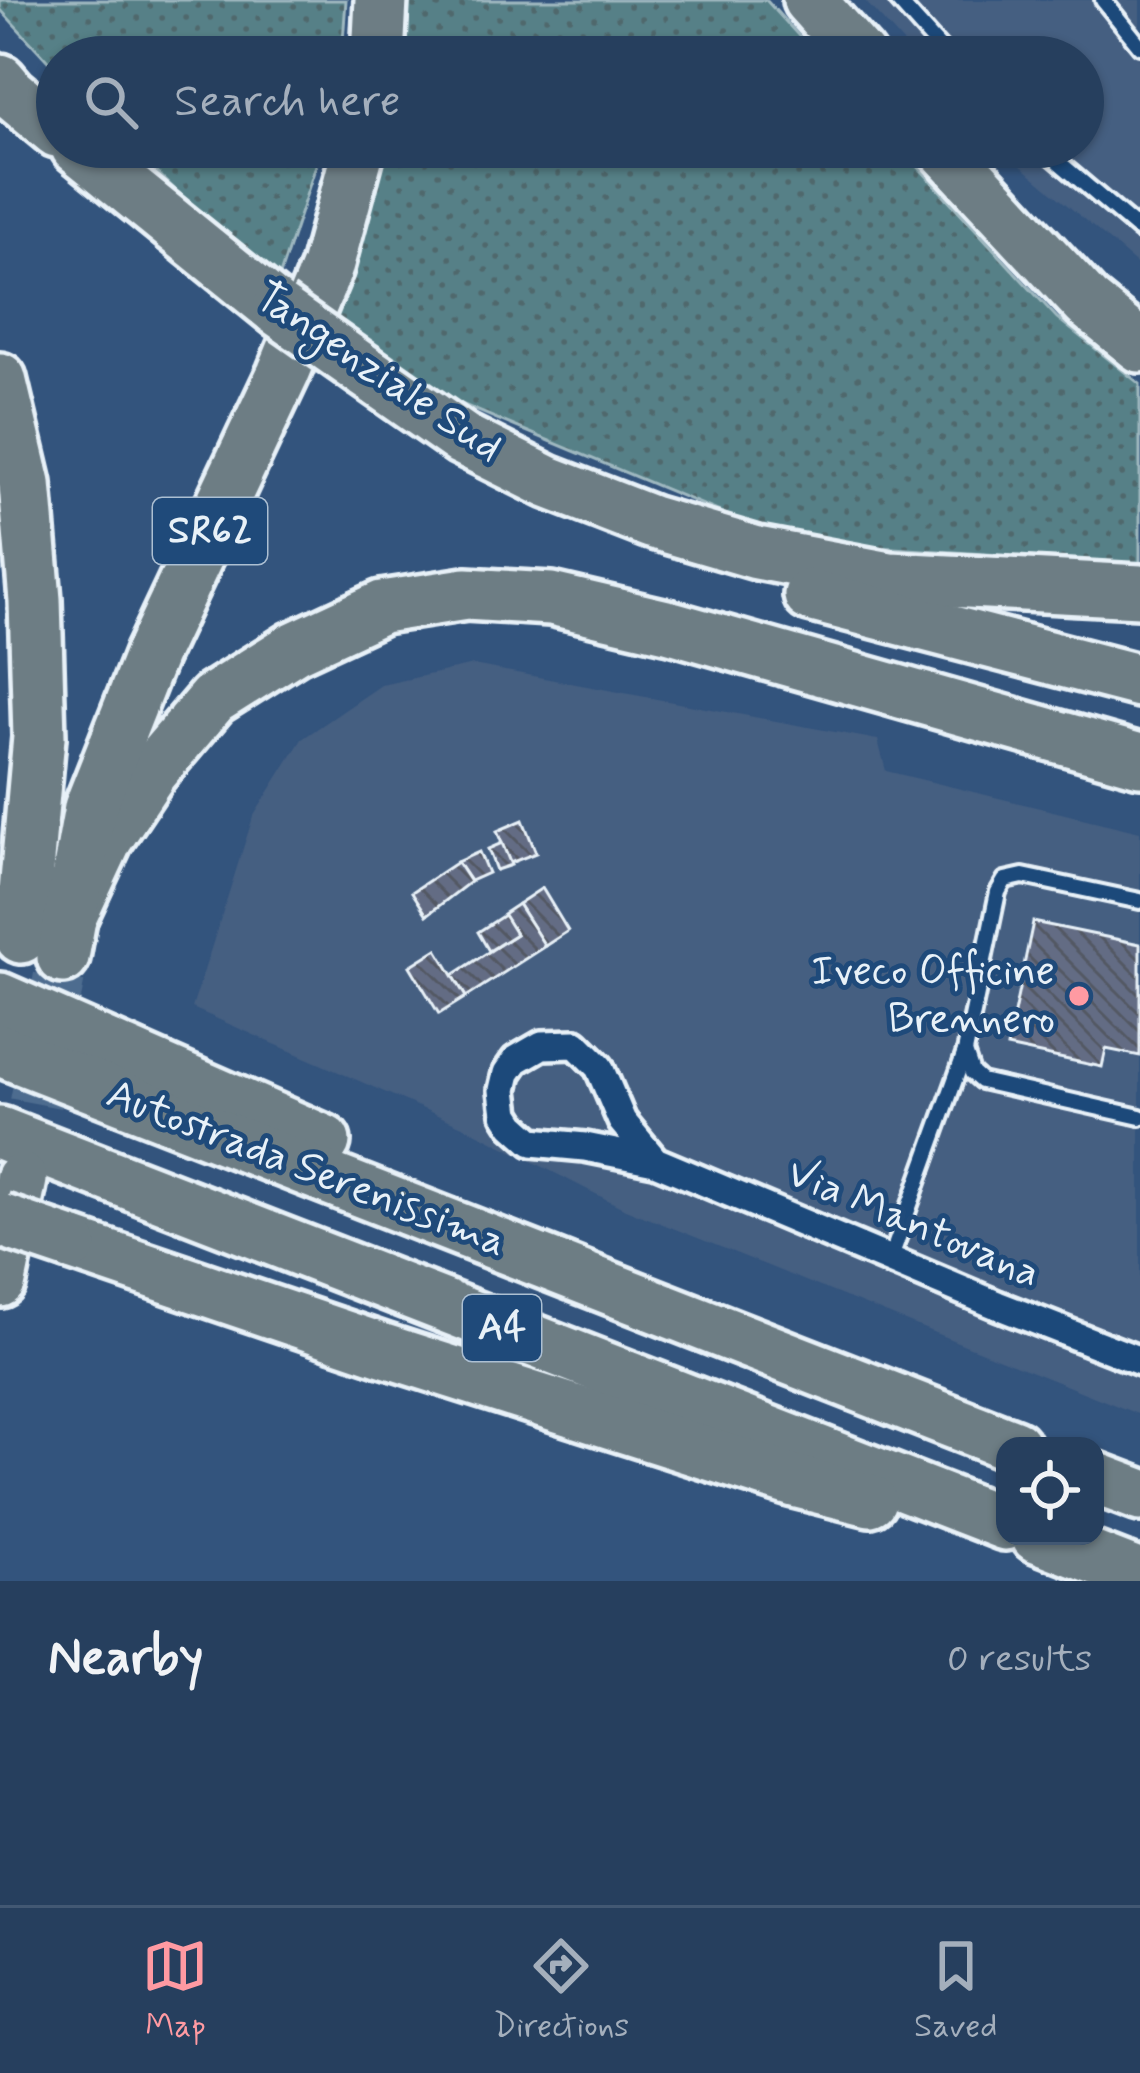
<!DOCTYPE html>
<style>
body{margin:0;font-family:Mynerve,sans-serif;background:#2e4664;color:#f1f3f6}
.controls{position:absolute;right:36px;bottom:36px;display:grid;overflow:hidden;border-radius:24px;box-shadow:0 3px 9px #0004}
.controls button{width:108px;height:108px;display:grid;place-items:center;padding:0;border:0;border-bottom:3px solid #425873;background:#263f5e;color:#f1f3f6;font:60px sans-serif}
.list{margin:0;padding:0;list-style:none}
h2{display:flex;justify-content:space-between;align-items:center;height:156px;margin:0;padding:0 48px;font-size:51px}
h2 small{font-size:39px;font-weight:400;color:#a4afbc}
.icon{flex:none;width:66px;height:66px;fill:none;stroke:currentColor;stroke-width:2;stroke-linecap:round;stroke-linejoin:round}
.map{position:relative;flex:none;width:1140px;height:1581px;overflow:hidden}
.search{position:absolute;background:#263f5e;box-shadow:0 3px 9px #0004;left:36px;right:36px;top:36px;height:132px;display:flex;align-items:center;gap:30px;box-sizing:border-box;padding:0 42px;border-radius:66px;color:#a4afbc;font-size:45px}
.sheet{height:324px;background:#263f5e}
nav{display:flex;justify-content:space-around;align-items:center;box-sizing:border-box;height:168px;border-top:3px solid #425873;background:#263f5e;font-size:33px;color:#a4afbc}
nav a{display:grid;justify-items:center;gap:6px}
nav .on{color:#ff9aa2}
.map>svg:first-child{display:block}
.built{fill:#445e81}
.green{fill:url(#green-dots);stroke:#9fb8c0;stroke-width:3}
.building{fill:url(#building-back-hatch);stroke:#e8f1f8;stroke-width:3}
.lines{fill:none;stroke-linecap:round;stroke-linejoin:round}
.highway-tunnel{stroke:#4e6c8f;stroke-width:51;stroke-dasharray:51 26;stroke-linecap:butt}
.lane-casing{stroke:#e8f1f8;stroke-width:22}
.street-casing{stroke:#e8f1f8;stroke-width:36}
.highway-casing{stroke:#e8f1f8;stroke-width:60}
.lane{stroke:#1f4a7a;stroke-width:14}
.street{stroke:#1f4a7a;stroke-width:27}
.highway{stroke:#6d7d84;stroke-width:51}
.highway-bridge-casing{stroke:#e8f1f8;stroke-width:60;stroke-linecap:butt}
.highway-bridge{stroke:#6d7d84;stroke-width:51}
.poi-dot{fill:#ff9aa2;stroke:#1f4a7a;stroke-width:4.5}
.labels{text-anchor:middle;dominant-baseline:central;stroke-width:10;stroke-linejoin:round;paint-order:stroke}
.shield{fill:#1f4a7a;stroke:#acbfd2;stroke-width:3}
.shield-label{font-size:39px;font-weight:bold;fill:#e8f1f8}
.street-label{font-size:42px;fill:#e8f1f8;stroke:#1f4a7a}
.poi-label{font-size:42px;fill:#e8f1f8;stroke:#1f4a7a;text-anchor:end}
</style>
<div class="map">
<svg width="1140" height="1581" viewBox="0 0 1140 1581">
<defs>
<pattern id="green-dots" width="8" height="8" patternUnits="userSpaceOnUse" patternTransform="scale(3)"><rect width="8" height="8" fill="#568087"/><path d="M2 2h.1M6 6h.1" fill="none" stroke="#4f676c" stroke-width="1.8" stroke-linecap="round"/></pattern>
<pattern id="building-back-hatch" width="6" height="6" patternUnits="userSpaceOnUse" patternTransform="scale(3)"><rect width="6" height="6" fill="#636c84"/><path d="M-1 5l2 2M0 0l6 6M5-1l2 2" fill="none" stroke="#535864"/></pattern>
</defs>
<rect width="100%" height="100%" fill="#33547d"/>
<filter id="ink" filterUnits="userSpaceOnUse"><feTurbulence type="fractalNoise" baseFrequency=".00833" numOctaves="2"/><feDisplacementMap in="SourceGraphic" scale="24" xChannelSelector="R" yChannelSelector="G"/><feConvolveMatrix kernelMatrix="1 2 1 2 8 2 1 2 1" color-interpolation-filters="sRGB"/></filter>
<g filter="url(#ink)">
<g class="built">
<polygon points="864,0 1140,0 1140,267 999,147 1083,147 1083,57 916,57"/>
<polygon points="473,665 878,740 886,771 1140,832 1140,1415 625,1209 467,1128 192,1008 253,817 302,739 381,685"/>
</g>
<g class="green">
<polygon points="0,0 346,0 342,55 57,57 57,71 0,9"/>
<polygon points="404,0 766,0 818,57 400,57"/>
<path d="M132 147H322L279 278C226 237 178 195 132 147Z"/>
<polygon points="381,147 900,147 1057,318 1140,384 1140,564 877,547 775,535 435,393 328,315"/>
</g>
<g class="building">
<polygon points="523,820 536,853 510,863 497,831"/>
<polygon points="502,843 511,865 496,870 488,849"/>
<polygon points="479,852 488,873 470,881 457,862"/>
<polygon points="457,862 470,882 427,915 412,892"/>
<polygon points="542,888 568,931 545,946 518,904"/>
<polygon points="518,904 545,946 466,997 453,975 516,934 503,914"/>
<polygon points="504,915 516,934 489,951 478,932"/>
<polygon points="1033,922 1140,944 1140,1056 1106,1049 1102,1067 1007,1047"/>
<polygon points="437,949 466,997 439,1014 410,966"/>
</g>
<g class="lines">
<polyline class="highway-tunnel" points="21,1179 63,957"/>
<defs>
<g id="lane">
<polyline points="897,0 948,57"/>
<polyline points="1103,0 1140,46"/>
<polyline points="1041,147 1140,231"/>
<polyline points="1140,901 1023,876 1005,880 998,892 965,1052 972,1073 981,1081 1140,1117"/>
<polyline points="890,1260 965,1052"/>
</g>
<polyline id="street" points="655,1161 622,1121 599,1067 576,1044 542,1045 516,1060 507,1073 503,1090 506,1114 513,1125 532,1142 585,1147 655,1161 997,1305 1140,1361"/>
<g id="highway">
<polyline points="809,0 860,57"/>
<polyline points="378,57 381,0"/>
<polyline points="0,80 11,93 57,131"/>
<polyline points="77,147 278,310"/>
<polyline points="942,147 1087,303 1140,346"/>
<polyline points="366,372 462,439 548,482 651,522 757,553 890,578 1140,591"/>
<polyline points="0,379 25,484 35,600 39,737 21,937"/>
<polyline points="810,595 1140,681"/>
<polyline points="70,918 107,838 151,772 213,699 294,648 382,607 466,594 551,599 671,627 1140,760"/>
<polyline points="63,957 90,808 151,654 283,374 327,267 359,147"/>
<polyline points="0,999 324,1141"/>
<polyline points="0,1050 1014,1446"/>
<polyline points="0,1133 1005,1524"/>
<polyline points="71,1244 383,1350 794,1481 870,1500"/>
<polyline points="0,1281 21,1179"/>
<polyline points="1095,1478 1140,1495"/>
<polyline points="1037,1536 1140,1576"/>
</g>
</defs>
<use href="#lane" class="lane-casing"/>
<use href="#street" class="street-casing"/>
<use href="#highway" class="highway-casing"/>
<use href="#lane" class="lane"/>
<use href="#street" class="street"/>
<use href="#highway" class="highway"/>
<defs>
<g id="highway-bridge">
<polyline points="278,310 366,372"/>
<polyline points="0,1220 71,1244"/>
</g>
</defs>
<use href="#highway-bridge" class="highway-bridge-casing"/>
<use href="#highway-bridge" class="highway-bridge"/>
</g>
</g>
<circle class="poi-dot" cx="1079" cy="996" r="12"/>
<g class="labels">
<g class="shield">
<rect x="153" y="498" width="114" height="66" rx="9"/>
<rect x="463" y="1295" width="78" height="66" rx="9"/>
</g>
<g class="shield-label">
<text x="210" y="531">SR62</text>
<text x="502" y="1328">A4</text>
</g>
<g class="street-label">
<text transform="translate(378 373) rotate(34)">Tangenziale Sud</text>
<text transform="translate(306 1169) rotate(21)">Autostrada Serenissima</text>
<text transform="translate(913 1224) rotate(23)">Via Mantovana</text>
</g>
<g class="poi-label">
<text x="1055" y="972">Iveco Officine<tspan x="1055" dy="48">Brennero</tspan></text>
</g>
</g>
</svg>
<div class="controls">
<button><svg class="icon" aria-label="locate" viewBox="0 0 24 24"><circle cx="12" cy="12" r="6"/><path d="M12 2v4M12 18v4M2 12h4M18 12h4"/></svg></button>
</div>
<div class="search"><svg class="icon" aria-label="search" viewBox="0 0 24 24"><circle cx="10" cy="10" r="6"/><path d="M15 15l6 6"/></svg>Search here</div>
</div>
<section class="sheet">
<h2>Nearby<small>0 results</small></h2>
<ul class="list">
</ul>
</section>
<nav>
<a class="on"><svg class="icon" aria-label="map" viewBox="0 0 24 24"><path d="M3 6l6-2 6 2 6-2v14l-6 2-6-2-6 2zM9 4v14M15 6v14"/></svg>Map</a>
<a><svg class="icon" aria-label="directions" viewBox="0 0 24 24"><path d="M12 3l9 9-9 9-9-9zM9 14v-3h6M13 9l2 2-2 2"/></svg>Directions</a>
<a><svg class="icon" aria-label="saved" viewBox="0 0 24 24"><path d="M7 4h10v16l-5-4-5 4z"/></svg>Saved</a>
</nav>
